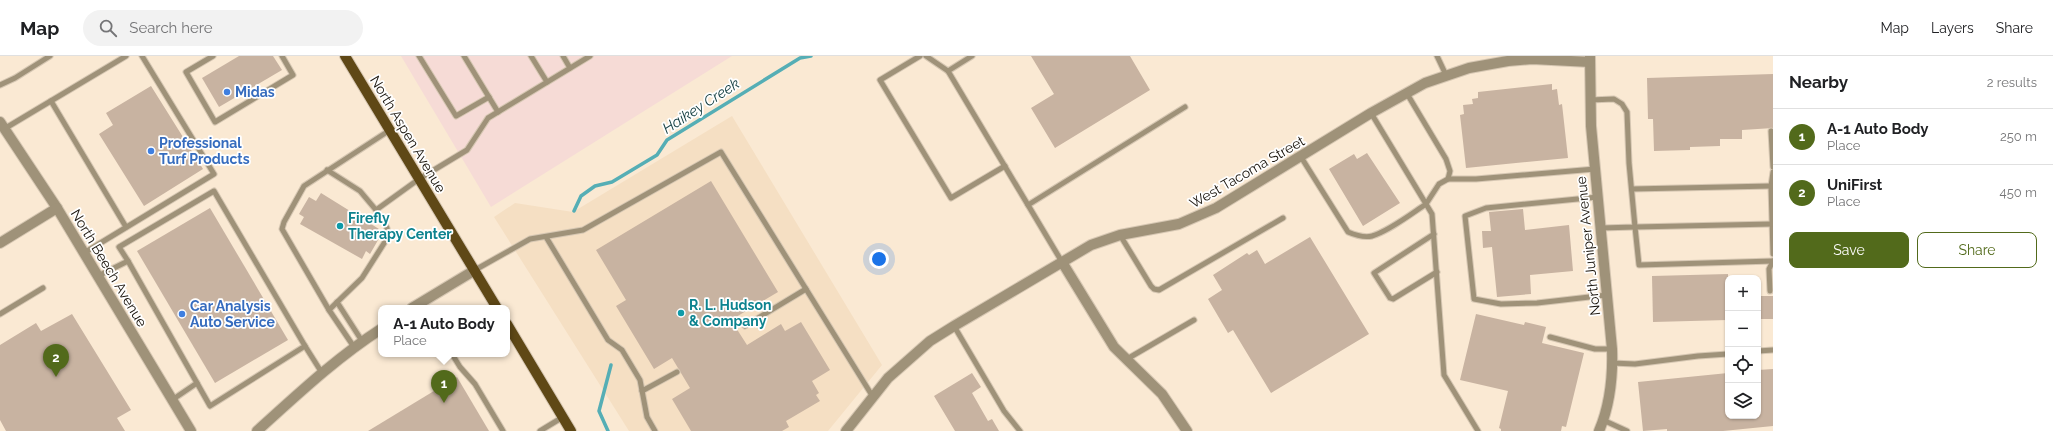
<!DOCTYPE html>
<meta charset="utf-8">
<style>
body{margin:0;font-family:Raleway,sans-serif;background:#f2f2f2;color:#202124}
.controls{position:absolute;right:12px;bottom:12px;display:grid;overflow:hidden;border-radius:8px;box-shadow:0 1px 3px #0004}
.controls button{width:36px;height:36px;display:grid;place-items:center;padding:0;border:0;border-bottom:1px solid #e0e0e0;background:#fff;color:#202124;font:20px sans-serif}
.you{position:absolute;left:879px;top:203px;width:14px;height:14px;margin:-10px;border:3px solid #fff;border-radius:50%;background:#1a73e8;box-shadow:0 0 0 6px #1a73e833}
.badge{display:grid;place-items:center;width:26px;height:26px;border-radius:50%;background:#526a1b;color:#fff;font-size:13px;font-weight:700}
.pin{position:absolute;translate:-50% -33px;filter:drop-shadow(0 1px 2px #0008)}
.pin::after{content:'';position:absolute;top:21px;width:14px;height:12px;background:inherit;clip-path:polygon(0 0,100% 0,50% 100%)}
.popup{position:absolute;left:378px;top:249px;width:132px;height:52px;box-sizing:border-box;display:grid;place-content:center;border-radius:8px;background:#fff;filter:drop-shadow(0 1px 3px #0005);font-size:13px;white-space:nowrap;color:#757577}
.popup b{font-size:15px;color:#202124}
.popup::after{content:'';position:absolute;left:50%;top:100%;margin-left:-8px;border:8px solid transparent;border-top-color:#fff}
.list{margin:0;padding:0;list-style:none}
h2{display:flex;justify-content:space-between;align-items:center;height:52px;margin:0;padding:0 16px;font-size:17px}
h2 small{font-size:13px;font-weight:400;color:#757577}
.list li{display:grid;grid-template-columns:26px 1fr auto;gap:12px;align-items:center;box-sizing:border-box;height:56px;padding:0 16px;border-top:1px solid #e0e0e0}
.list b{display:block;font-size:15px;white-space:nowrap}
.list p{margin:0;font-size:13px;white-space:nowrap;color:#757577}
.list em{font-size:13px;font-style:normal;color:#757577}
.actions{display:flex;gap:8px;padding:12px 16px}
.actions a{flex:1;padding:9px 0;border:1px solid #526a1b;border-radius:8px;text-align:center;font-size:14px;color:#526a1b}
.actions .main{background:#526a1b;color:#fff}
.icon{flex:none;width:22px;height:22px;fill:none;stroke:currentColor;stroke-width:2;stroke-linecap:round;stroke-linejoin:round}
.map{position:relative;flex:none;width:1773px;height:375px;overflow:hidden}
header{display:flex;align-items:center;gap:24px;box-sizing:border-box;height:56px;padding:0 20px;background:#fff;border-bottom:1px solid #e0e0e0}
header strong{font-size:19px}
nav{display:flex;gap:22px;margin-inline-start:auto;font-size:14px}
.search{width:280px;height:36px;background:#f2f2f2;display:flex;align-items:center;gap:10px;box-sizing:border-box;padding:0 14px;border-radius:22px;color:#757577;font-size:15px}
main{display:flex}
aside{flex:1;background:#fff}
.map>svg:first-child{display:block}
.commercial{fill:#f6dbd6}
.built{fill:#f5dfc3}
.lines{fill:none;stroke-linecap:round;stroke-linejoin:round}
.stream{stroke:#55aeb5;stroke-width:3.5}
.building{fill:#c8b3a1}
.lane-casing{stroke:#d6c7b3;stroke-width:7}
.street-casing{stroke:#d6c7b3;stroke-width:12}
.primary-casing{stroke:#d6c7b3;stroke-width:12}
.lane{stroke:#9f9279;stroke-width:5}
.street{stroke:#9f9279;stroke-width:10}
.primary{stroke:#5f4816;stroke-width:10}
.shop-dot{fill:#3f7fe0;stroke:#fff;stroke-width:1.5}
.culture-dot{fill:#0f9aa8;stroke:#fff;stroke-width:1.5}
.labels{text-anchor:middle;dominant-baseline:central;stroke-width:3.5;stroke-linejoin:round;paint-order:stroke}
.shop-label{font-size:14px;font-weight:bold;fill:#366cbe;stroke:#fff;text-anchor:start}
.street-label{font-size:14px;fill:#18120a;stroke:#fff}
.culture-label{font-size:14px;font-weight:bold;fill:#0d838f;stroke:#fff;text-anchor:start}
.water-label{font-size:15px;font-style:italic;fill:#103b3e;stroke:#fff}
</style>
<header>
<strong>Map</strong>
<div class="search"><svg class="icon" aria-label="search" viewBox="0 0 24 24"><circle cx="10" cy="10" r="6"/><path d="M15 15l6 6"/></svg>Search here</div>
<nav><a>Map</a><a>Layers</a><a>Share</a></nav>
</header>
<main>
<div class="map">
<svg width="1773" height="375" viewBox="0 0 1773 375">
<rect width="100%" height="100%" fill="#fae9d3"/>
<polygon class="commercial" points="401,0 732,0 491,151"/>
<polygon class="built" points="732,60 882,309 828,375 629,375 494,161 515,147 573,156"/>
<g class="lines">
<g class="stream">
<polyline points="574,155 581,140 595,130 612,126 657,99 667,84 800,2 811,0"/>
<polyline points="608,375 599,355 611,309"/>
</g>
</g>
<g class="building">
<polygon points="239,0 273,0 282,14 219,51 202,22"/>
<polygon points="1031,0 1130,0 1150,34 1055,92 1031,52 1054,38"/>
<polygon points="1773,18 1773,72 1742,74 1742,83 1720,83 1720,90 1690,91 1690,94 1654,95 1653,63 1648,63 1647,22"/>
<polygon points="1552,28 1552,34 1557,33 1559,49 1562,48 1568,102 1466,112 1460,59 1464,58 1463,49 1473,48 1472,43 1478,42 1478,36"/>
<polygon points="151,30 203,113 144,150 99,78 113,69 106,57"/>
<polygon points="1367,97 1400,147 1363,170 1329,113 1354,98 1357,103"/>
<polygon points="711,125 778,236 731,264 747,289 781,268 785,275 801,266 830,314 812,325 819,337 816,339 820,345 786,365 789,371 782,375 691,375 672,343 690,332 672,302 654,313 616,250 626,244 596,194"/>
<polygon points="321,137 379,173 376,177 381,179 370,198 366,195 362,203 300,168 304,161 299,158 309,141 316,145"/>
<polygon points="210,152 288,284 215,327 137,195"/>
<polygon points="1523,153 1525,174 1569,169 1573,215 1530,219 1531,238 1497,241 1492,191 1483,192 1482,175 1491,175 1489,156"/>
<polygon points="1310,181 1369,278 1271,337 1233,274 1228,277 1208,243 1222,234 1213,219 1247,197 1249,199 1257,194 1265,208"/>
<polygon points="1728,218 1728,264 1653,266 1652,220"/>
<rect x="1758" y="240" width="15" height="23"/>
<polygon points="72,258 131,354 117,362 125,375 6,375 0,364 0,289 36,267 41,275"/>
<polygon points="1476,258 1524,269 1525,266 1546,271 1542,287 1584,297 1566,371 1562,370 1561,375 1501,375 1501,373 1499,372 1508,335 1460,324"/>
<polygon points="1773,313 1773,370 1723,375 1667,375 1667,373 1643,375 1638,326 1728,317 1728,360 1758,360 1758,314"/>
<polygon points="972,317 981,331 972,337 988,365 992,363 999,375 955,375 934,340"/>
<polygon points="457,321 489,375 368,375"/>
</g>
<g class="lines">
<defs>
<g id="lane">
<polyline points="213,0 186,16 215,66 293,19 282,0"/>
<polyline points="419,0 456,60 489,41"/>
<polyline points="464,0 498,56"/>
<polyline points="531,0 547,26"/>
<polyline points="563,0 570,12"/>
<polyline points="920,0 880,24 951,142 1005,110"/>
<polyline points="926,0 948,15"/>
<polyline points="972,0 948,15 1062,206"/>
<polyline points="1437,0 1446,19"/>
<polyline points="0,29 15,22 50,0"/>
<polyline points="1406,36 1446,103 1450,115 1448,123"/>
<polyline points="1590,44 1614,43 1622,48 1627,56 1629,107 1635,171 1601,172"/>
<polyline points="51,45 126,171"/>
<polyline points="4,73 126,0"/>
<polyline points="1771,75 1773,111"/>
<path d="M1301 101 1348 176C1355 179 1364 182 1372 180 1389 175 1411 158 1426 148L1371 57"/>
<polyline points="327,114 360,135 376,154 387,172 388,181 362,222 329,254"/>
<polyline points="1773,116 1771,130 1773,198"/>
<polyline points="1632,133 1771,130"/>
<polyline points="1598,141 1486,152 1465,160 1474,243 1501,248 1537,247 1607,239"/>
<polyline points="1028,149 1185,51"/>
<polyline points="376,154 419,123 467,94 488,62 590,0"/>
<polyline points="1772,168 1635,171 1639,209 1773,205"/>
<polyline points="1434,178 1374,217 1390,242 1393,243 1437,216"/>
<polyline points="1120,179 1151,230 1154,233 1159,234 1283,162"/>
<polyline points="546,181 608,284 622,294 640,324 647,361 655,375"/>
<polyline points="84,197 214,118 142,0"/>
<polyline points="128,205 197,327"/>
<polyline points="475,214 530,183 583,174 721,96 873,341"/>
<polyline points="98,220 128,205 119,191 214,135 305,290 210,350 197,327 172,344"/>
<polyline points="1770,235 1769,213 1773,205"/>
<polyline points="337,246 362,285"/>
<polyline points="0,258 43,232"/>
<polyline points="745,270 806,233"/>
<polyline points="954,270 1004,355 1020,375"/>
<polyline points="1550,281 1595,293 1612,293"/>
<polyline points="305,290 322,317"/>
<polyline points="354,291 329,254 282,173 284,166 304,130 390,74"/>
<polyline points="1758,295 1773,294"/>
<polyline points="452,298 460,311 475,328 503,375"/>
<polyline points="1127,303 1194,264"/>
<polyline points="1612,307 1635,308 1698,300 1728,298"/>
<polyline points="642,335 677,316"/>
<polyline points="1603,364 1627,375"/>
<polyline points="540,375 563,361"/>
<polyline points="1478,375 1444,319 1432,158 1426,148 1439,128 1448,123 1476,123 1595,113"/>
</g>
<g id="street">
<path d="M1590 0 1591 70 1612 293C1613 322 1610 349 1599 375"/>
<polyline points="0,66 57,152 191,375"/>
<polyline points="0,187 57,152"/>
<polyline points="1062,206 1114,291 1162,338 1187,375"/>
<polyline points="412,252 475,214"/>
<path d="M257 375C297 339 336 302 381 273"/>
<polyline points="846,375 888,322 930,285 954,270 1091,189 1120,179 1179,168 1216,152 1371,57 1425,27 1469,12 1508,5 1532,3 1590,6"/>
</g>
<g id="primary">
<polyline points="345,0 497,252"/>
<polyline points="507,268 571,375"/>
</g>
</defs>
<use href="#lane" class="lane-casing"/>
<use href="#street" class="street-casing"/>
<use href="#primary" class="primary-casing"/>
<use href="#lane" class="lane"/>
<use href="#street" class="street"/>
<use href="#primary" class="primary"/>
</g>
<g class="shop-dot">
<circle cx="227" cy="36" r="4"/>
<circle cx="151" cy="95" r="4"/>
<circle cx="182" cy="258" r="4"/>
</g>
<g class="culture-dot">
<circle cx="340" cy="170" r="4"/>
<circle cx="681" cy="257" r="4"/>
</g>
<g class="labels">
<g class="shop-label">
<text x="235" y="36">Midas</text>
<text x="159" y="87">Professional<tspan x="159" dy="16">Turf Products</tspan></text>
<text x="190" y="250">Car Analysis<tspan x="190" dy="16">Auto Service</tspan></text>
</g>
<g class="street-label">
<text transform="translate(408 78) rotate(59)">North Aspen Avenue</text>
<text transform="translate(1247 116) rotate(-30)">West Tacoma Street</text>
<text transform="translate(1588 190) rotate(-96)">North Juniper Avenue</text>
<text transform="translate(109 212) rotate(59)">North Beech Avenue</text>
</g>
<g class="culture-label">
<text x="348" y="162">Firefly<tspan x="348" dy="16">Therapy Center</tspan></text>
<text x="689" y="249">R. L. Hudson<tspan x="689" dy="16">&amp; Company</tspan></text>
</g>
<g class="water-label">
<text transform="translate(701 50) rotate(-33)">Haikey Creek</text>
</g>
</g>
</svg>
<div class="controls">
<button>+</button>
<button>−</button>
<button><svg class="icon" aria-label="locate" viewBox="0 0 24 24"><circle cx="12" cy="12" r="6"/><path d="M12 2v4M12 18v4M2 12h4M18 12h4"/></svg></button>
<button><svg class="icon" aria-label="layers" viewBox="0 0 24 24"><path d="M12 4l9 5-9 5-9-5zM3 14l9 5 9-5"/></svg></button>
</div>
<div class="you"></div>
<div class="pin badge" style="left:444px;top:347px">1</div>
<div class="popup"><b>A-1 Auto Body</b>Place</div>
<div class="pin badge" style="left:56px;top:321px">2</div>
</div>
<aside>
<h2>Nearby<small>2 results</small></h2>
<ul class="list">
<li><span class="badge">1</span><div><b>A-1 Auto Body</b><p>Place</p></div><em>250 m</em></li>
<li><span class="badge">2</span><div><b>UniFirst</b><p>Place</p></div><em>450 m</em></li>
</ul>
<div class="actions"><a class="main">Save</a><a>Share</a></div>
</aside>
</main>
